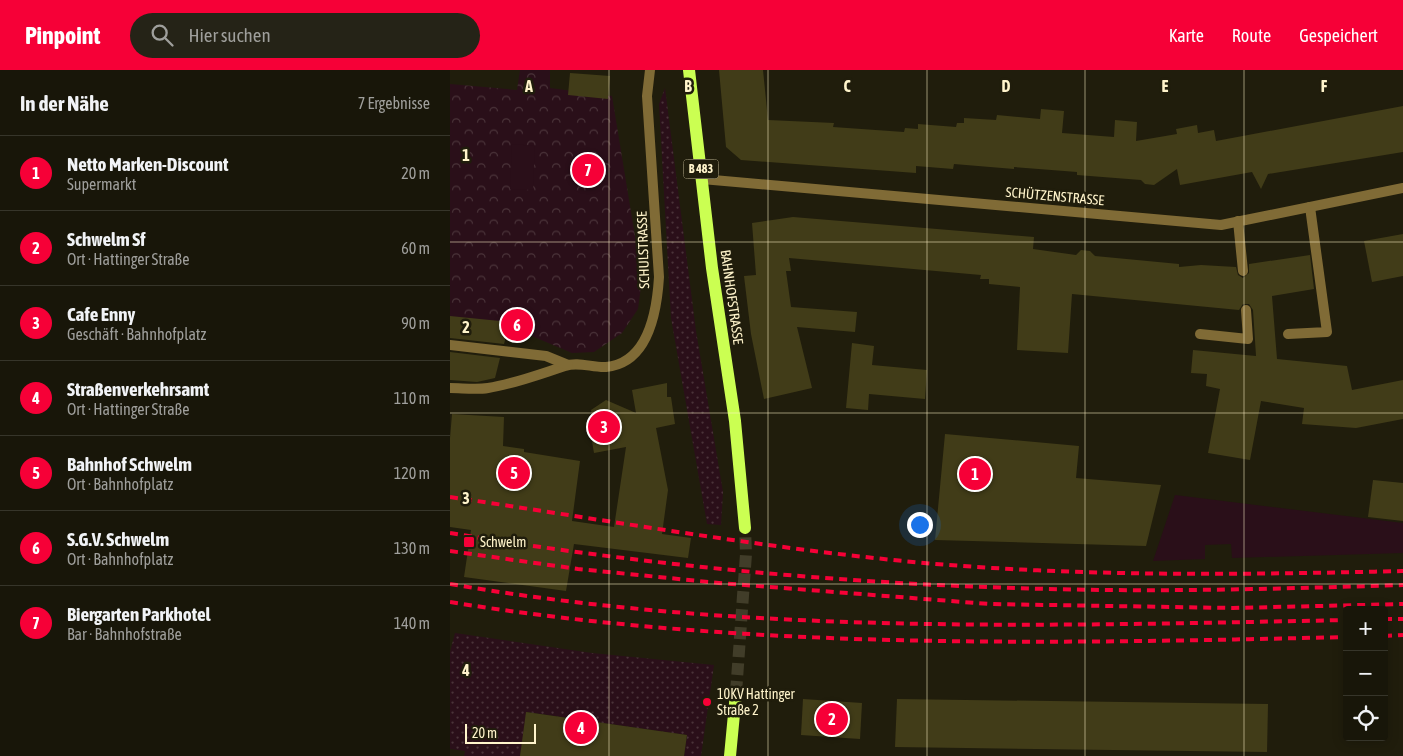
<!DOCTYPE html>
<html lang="de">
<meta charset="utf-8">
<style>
body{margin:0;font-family:"Asap Condensed",sans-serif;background:#252317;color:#f1f3f6}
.controls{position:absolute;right:15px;bottom:15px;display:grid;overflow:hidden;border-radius:5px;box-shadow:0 2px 12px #0003}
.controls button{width:45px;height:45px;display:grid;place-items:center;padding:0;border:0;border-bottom:1px solid #36352a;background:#181609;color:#f1f3f6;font:25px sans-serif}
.scale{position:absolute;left:15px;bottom:12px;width:71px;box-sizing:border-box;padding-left:5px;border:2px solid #fff4cb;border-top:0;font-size:14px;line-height:18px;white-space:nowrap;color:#fff4cb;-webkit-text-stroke:4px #201d0c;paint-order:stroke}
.you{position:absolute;left:469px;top:454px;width:18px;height:18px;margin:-12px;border:4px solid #fff;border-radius:50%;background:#1a73e8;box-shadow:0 0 0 8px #1a73e833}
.badge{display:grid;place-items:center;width:32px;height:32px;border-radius:50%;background:#f60037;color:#fff;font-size:16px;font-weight:700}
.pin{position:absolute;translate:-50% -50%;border:2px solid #fff;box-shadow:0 1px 5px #0006}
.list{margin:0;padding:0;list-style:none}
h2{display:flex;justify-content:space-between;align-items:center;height:65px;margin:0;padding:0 20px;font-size:21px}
h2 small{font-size:16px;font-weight:400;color:#9f9f9c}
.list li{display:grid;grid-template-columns:32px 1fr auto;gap:15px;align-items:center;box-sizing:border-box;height:75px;padding:0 20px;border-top:1px solid #36352a}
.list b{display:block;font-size:19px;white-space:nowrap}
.list p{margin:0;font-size:16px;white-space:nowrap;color:#9f9f9c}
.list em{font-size:16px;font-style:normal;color:#9f9f9c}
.icon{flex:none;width:28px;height:28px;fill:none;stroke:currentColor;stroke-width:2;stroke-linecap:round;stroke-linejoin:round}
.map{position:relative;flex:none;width:953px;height:686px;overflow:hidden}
header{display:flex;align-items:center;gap:30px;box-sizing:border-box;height:70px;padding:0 25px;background:#f60037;color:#fff}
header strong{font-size:24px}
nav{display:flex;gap:28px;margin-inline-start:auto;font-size:18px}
.search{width:350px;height:45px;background:#252317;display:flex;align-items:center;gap:12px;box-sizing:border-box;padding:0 18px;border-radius:28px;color:#9f9f9c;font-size:19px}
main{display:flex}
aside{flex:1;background:#181609}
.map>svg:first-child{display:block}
.grass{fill:url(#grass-dots)}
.park{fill:url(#park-crowns)}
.garden{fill:#2a0f19}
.building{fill:#413c18}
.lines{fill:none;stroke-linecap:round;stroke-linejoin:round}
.primary-tunnel{stroke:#413d29;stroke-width:12;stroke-dasharray:12 6;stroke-linecap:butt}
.service{stroke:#806b36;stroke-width:10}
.minor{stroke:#806b36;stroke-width:10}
.primary{stroke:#cbff52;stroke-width:12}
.rail{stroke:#f60037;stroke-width:4;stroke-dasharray:8 6;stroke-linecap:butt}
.grid{fill:none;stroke:#fff4cb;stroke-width:1;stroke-opacity:0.55}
.poi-dot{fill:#f60037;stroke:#201d0c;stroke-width:2}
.labels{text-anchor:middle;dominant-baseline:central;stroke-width:5;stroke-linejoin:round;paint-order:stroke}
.shield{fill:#201d0c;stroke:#bcb492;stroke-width:1}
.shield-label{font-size:12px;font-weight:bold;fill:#fff4cb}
.street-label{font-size:14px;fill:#fff4cb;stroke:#201d0c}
.poi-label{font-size:14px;fill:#fff4cb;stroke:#201d0c;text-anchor:start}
.grid-label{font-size:16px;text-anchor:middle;font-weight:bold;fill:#fff4cb;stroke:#201d0c;stroke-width:5;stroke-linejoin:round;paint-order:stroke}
</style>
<header>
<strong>Pinpoint</strong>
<div class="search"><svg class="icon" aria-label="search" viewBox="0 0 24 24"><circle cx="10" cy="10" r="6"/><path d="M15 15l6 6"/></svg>Hier suchen</div>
<nav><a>Karte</a><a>Route</a><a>Gespeichert</a></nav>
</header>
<main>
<aside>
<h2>In der Nähe<small>7 Ergebnisse</small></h2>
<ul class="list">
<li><span class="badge">1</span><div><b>Netto Marken-Discount</b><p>Supermarkt</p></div><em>20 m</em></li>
<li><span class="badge">2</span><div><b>Schwelm Sf</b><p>Ort · Hattinger Straße</p></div><em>60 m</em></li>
<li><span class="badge">3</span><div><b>Cafe Enny</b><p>Geschäft · Bahnhofplatz</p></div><em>90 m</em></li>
<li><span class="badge">4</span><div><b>Straßenverkehrsamt</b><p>Ort · Hattinger Straße</p></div><em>110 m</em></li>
<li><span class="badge">5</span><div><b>Bahnhof Schwelm</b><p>Ort · Bahnhofplatz</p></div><em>120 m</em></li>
<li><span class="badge">6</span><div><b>S.G.V. Schwelm</b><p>Ort · Bahnhofplatz</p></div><em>130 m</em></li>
<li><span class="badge">7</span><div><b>Biergarten Parkhotel</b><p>Bar · Bahnhofstraße</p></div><em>140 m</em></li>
</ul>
</aside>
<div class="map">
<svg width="953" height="686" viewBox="0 0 953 686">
<defs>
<pattern id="grass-dots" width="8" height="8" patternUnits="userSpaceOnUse" patternTransform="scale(1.25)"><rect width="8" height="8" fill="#2a0f19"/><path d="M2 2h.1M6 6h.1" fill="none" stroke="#4a3339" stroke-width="1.8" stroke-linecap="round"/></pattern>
<pattern id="park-crowns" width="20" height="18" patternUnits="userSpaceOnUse" patternTransform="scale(1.25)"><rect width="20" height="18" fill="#2a0f19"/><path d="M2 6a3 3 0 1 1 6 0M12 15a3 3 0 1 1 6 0" fill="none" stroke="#4a3339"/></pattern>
</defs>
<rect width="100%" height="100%" fill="#201d0c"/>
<g class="grass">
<polygon points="215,18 246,261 273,422 271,455 257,454 221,248 209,34"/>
<polygon points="5,563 142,583 264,595 251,686 234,686 237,665 77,642 70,686 14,686 15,681 0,679 0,582"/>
</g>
<polygon class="park" points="70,0 100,0 100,18 162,26 192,209 188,239 172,263 144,282 122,283 77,264 0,255 0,14 67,20"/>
<g class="garden">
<polygon points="62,74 85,76 83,120 60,119"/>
<polygon points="725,425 953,453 953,483 782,488 781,474 755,475 755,489 703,491"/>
</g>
<g class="building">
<polygon points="269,0 313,0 318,50 384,53 383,57 454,62 455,58 468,59 468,54 506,57 507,53 514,53 514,48 546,50 547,45 590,49 591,39 614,41 612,63 664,67 665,50 687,52 686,71 727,64 726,59 747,55 748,63 764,60 766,71 953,36 953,82 818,104 811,119 802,102 730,115 727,99 704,115 695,114 691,110 627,105 627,102 564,97 564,99 504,94 503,99 466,96 466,103 291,90 276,77"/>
<polygon points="120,3 160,6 158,29 118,25"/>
<polygon points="343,147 584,167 583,179 626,185 631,180 640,181 645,186 729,194 729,197 751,195 786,197 788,205 793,208 799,203 799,194 860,185 864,219 822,226 827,289 897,296 902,320 953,310 953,349 906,358 852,354 854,338 811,331 800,390 758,383 770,319 756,316 757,304 741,303 743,280 806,286 803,240 799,234 793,234 789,240 622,224 618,283 567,280 570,217 539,214 539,209 530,209 531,205 339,188 341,201 336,201 341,237 407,242 405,262 347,257 362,318 314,329 301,264 294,206 306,205 302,153"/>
<polygon points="953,164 953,206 922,212 914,171"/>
<polygon points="0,246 60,252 54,274 0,268"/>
<polygon points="402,273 424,276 422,295 477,300 475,329 419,324 418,340 396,338"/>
<polygon points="0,282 50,288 45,308 27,312 0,310"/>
<polygon points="217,313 217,327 221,327 225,354 206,358 218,420 212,464 241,468 238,488 124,474 116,521 14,507 21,460 0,457 0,368 2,344 54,347 53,376 74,379 74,382 130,391 122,451 164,457 176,377 144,383 140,360 144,354 141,340 156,330 186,343 182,320"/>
<polygon points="495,364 629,376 626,408 711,415 696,476 485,470"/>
<polygon points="923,410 953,413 953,451 918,447"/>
<polygon points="353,629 412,633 410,669 351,665"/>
<polygon points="447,629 818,634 817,682 445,677"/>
<polygon points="76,642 237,665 234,686 70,686"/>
</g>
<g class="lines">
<polyline class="primary-tunnel" points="286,623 296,484 295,458"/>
<g class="service">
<polyline points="788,151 793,201"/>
<polyline points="750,264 798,269 796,240"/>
<polyline points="838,264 877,262 860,137"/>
<path d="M0 318C12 318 26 320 38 318 64 314 90 304 115 296 128 291 143 298 156 297 199 293 207 240 209 207L197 26 200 0"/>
</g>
<g class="minor">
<polyline points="252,109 771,155 953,118"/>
<polyline points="0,275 96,286 118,295"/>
</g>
<g class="primary">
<polyline points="239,0 262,198 285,351 295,458"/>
<polyline points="280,686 286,623"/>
</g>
<g class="rail">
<path d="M0 427C150 449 301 476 453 491 619 507 786 505 953 501"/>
<path d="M0 463C217 499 440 518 660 520 758 521 855 518 953 515"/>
<polyline points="0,481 128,499 269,513 539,534 783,538 953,534"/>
<path d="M0 514C296 565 598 556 897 550"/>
<path d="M0 532C297 580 597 574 897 567"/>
<polyline points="934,549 953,549"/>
<polyline points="934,566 953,565"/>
</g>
</g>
<path class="grid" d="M159 0V686M318 0V686M477 0V686M635 0V686M794 0V686M0 172H953M0 343H953M0 514H953"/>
<g class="poi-dot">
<rect x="13" y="466" width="12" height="12" rx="2.5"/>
<circle cx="257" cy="632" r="5"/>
</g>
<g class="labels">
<rect class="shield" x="233.5" y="89.5" width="35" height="19" rx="4"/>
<g class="shield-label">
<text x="251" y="99">B 483</text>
</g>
<g class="street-label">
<text transform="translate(605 126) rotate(5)">SCHÜTZENSTRASSE</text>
<text transform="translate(193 180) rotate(-92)">SCHULSTRASSE</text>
<text transform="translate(282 227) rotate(82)">BAHNHOFSTRASSE</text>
</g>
<g class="poi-label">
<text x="30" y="472">Schwelm</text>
<text x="267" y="624">10KV Hattinger<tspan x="267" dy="16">Straße 2</tspan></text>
</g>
</g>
<g class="grid-label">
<text x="79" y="22">A</text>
<text x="238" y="22">B</text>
<text x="397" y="22">C</text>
<text x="556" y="22">D</text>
<text x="715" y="22">E</text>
<text x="874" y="22">F</text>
<text x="16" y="91">1</text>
<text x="16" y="263">2</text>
<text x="16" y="434">3</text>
<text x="16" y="606">4</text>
</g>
</svg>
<div class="controls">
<button>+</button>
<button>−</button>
<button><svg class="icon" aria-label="locate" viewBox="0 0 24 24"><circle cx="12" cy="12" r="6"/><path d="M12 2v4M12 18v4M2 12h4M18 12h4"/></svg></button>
</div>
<div class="scale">20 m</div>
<div class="you"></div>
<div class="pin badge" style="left:525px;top:404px">1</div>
<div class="pin badge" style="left:382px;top:649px">2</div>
<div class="pin badge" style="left:154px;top:357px">3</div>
<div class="pin badge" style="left:131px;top:658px">4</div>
<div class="pin badge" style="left:64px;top:403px">5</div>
<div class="pin badge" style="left:67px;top:255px">6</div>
<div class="pin badge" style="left:138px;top:100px">7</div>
</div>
</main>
